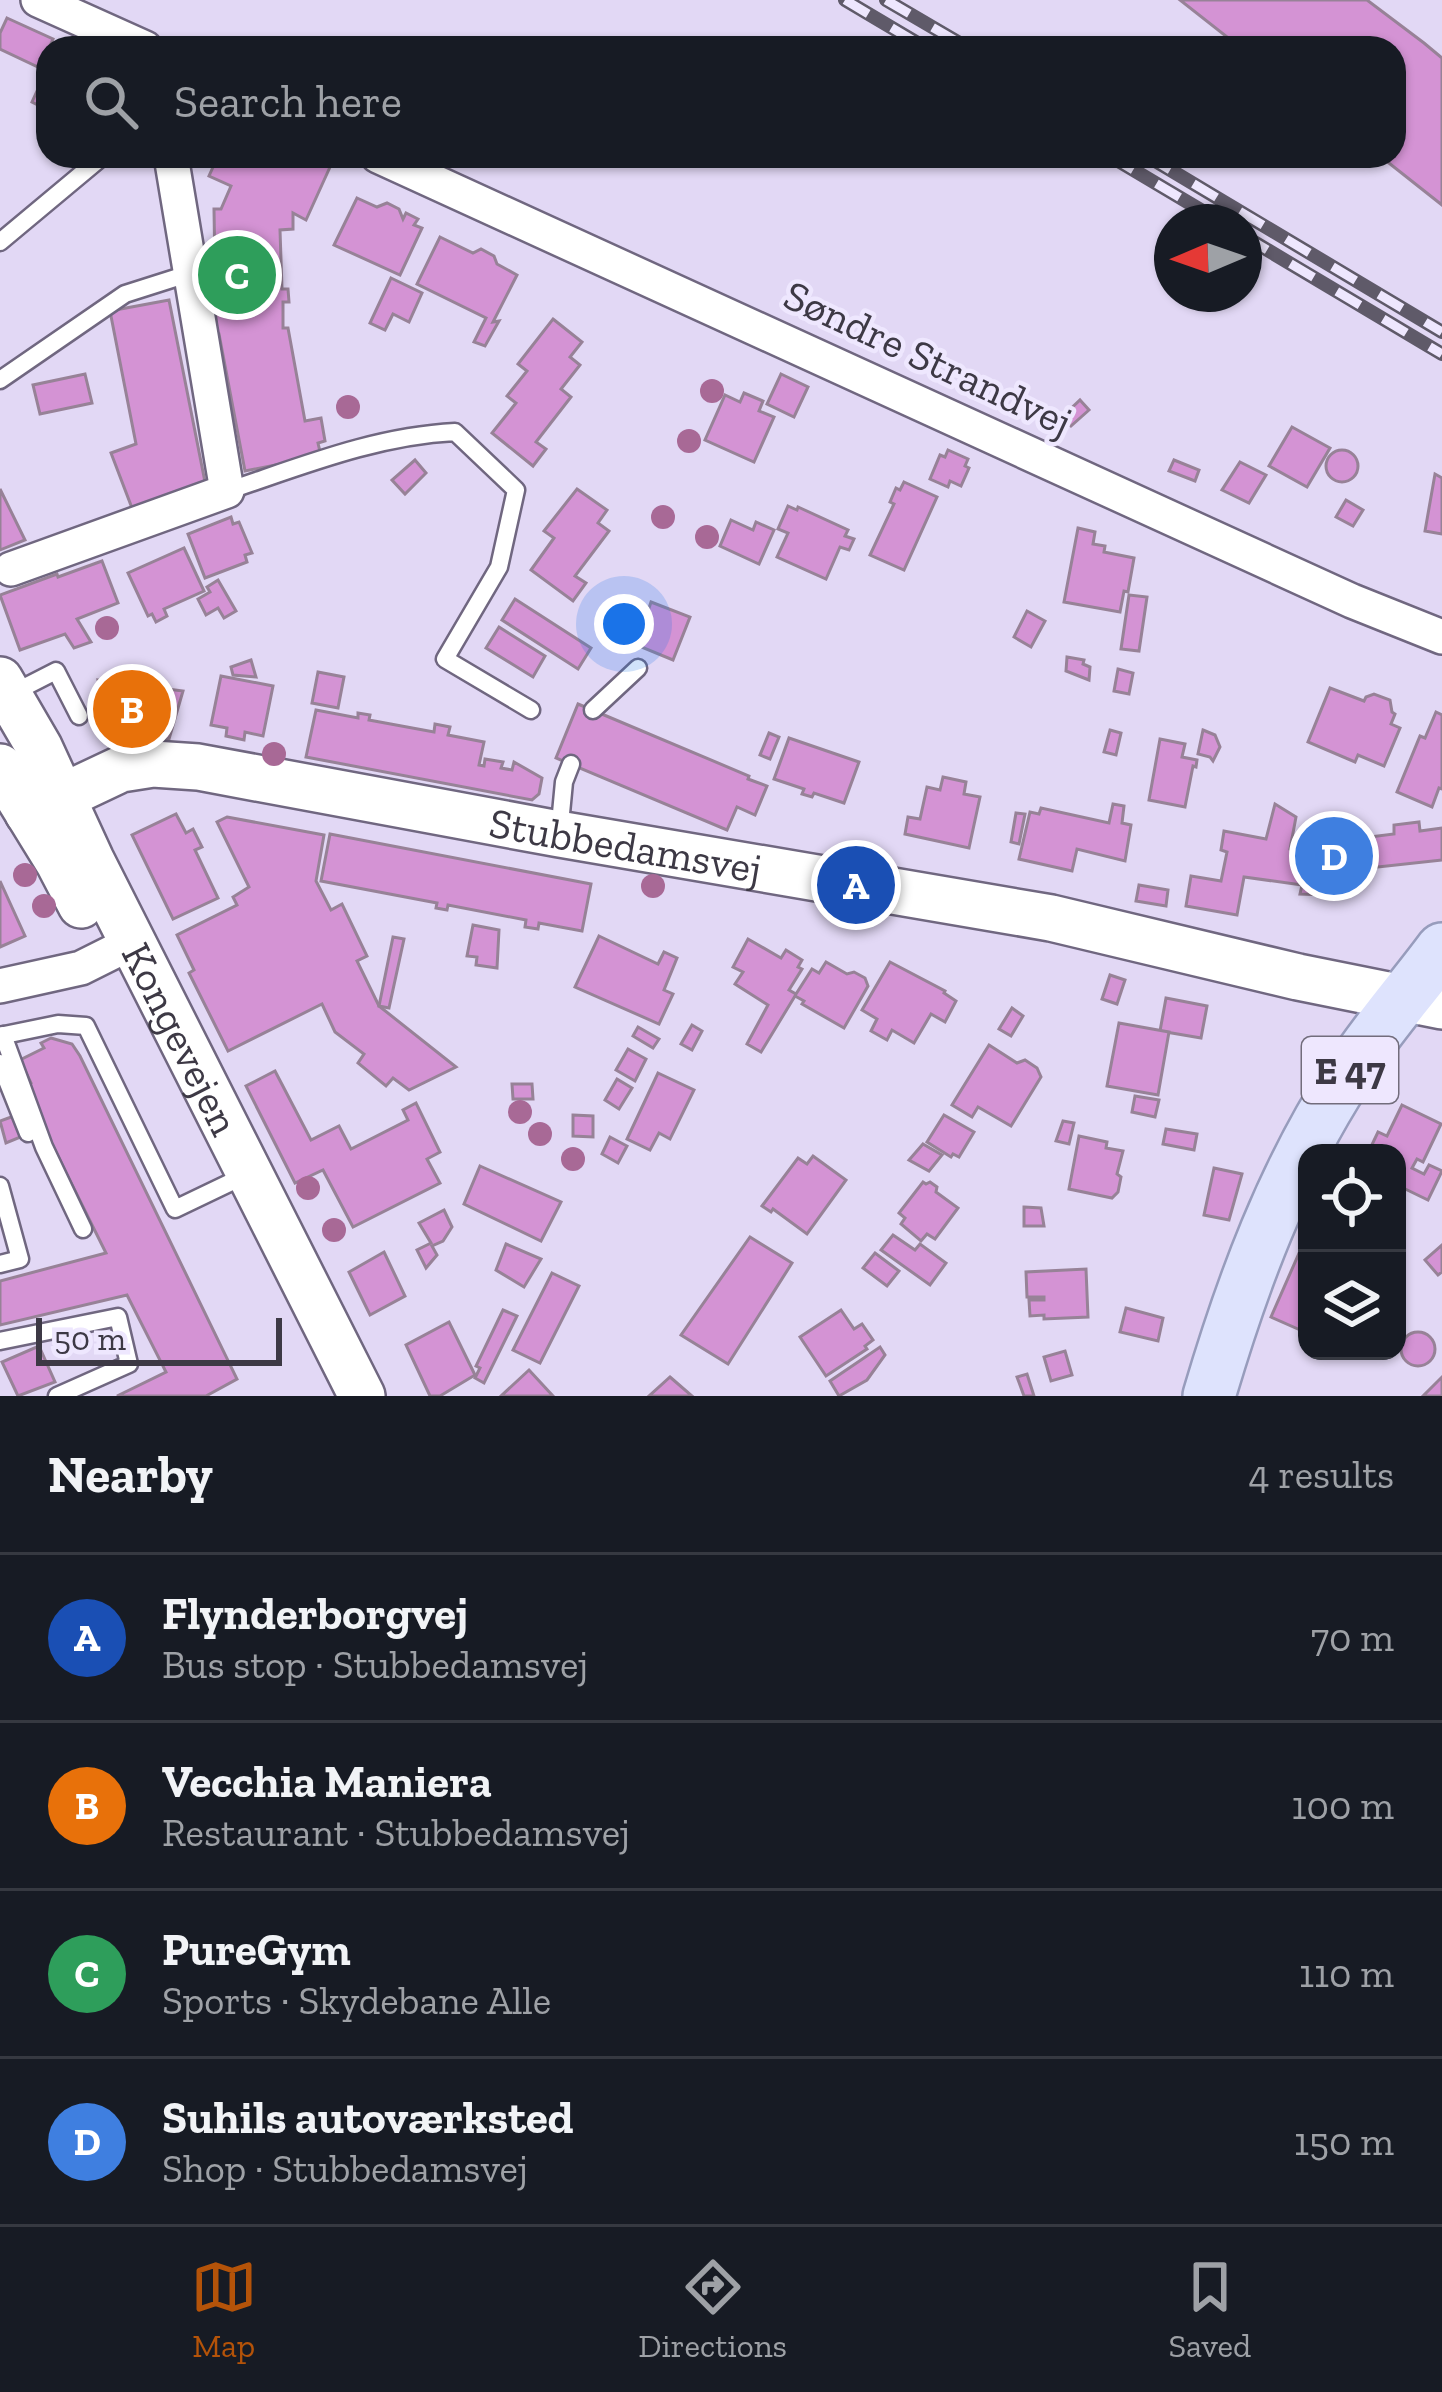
<!DOCTYPE html>
<meta charset="utf-8">
<style>
body{margin:0;font-family:"Zilla Slab",serif;background:#242831;color:#f1f3f6}
.controls{position:absolute;right:36px;bottom:36px;display:grid;overflow:hidden;border-radius:24px;box-shadow:0 3px 9px #0004}
.controls button{width:108px;height:108px;display:grid;place-items:center;padding:0;border:0;border-bottom:3px solid #363941;background:#171b24;color:#f1f3f6;font:60px sans-serif}
.compass{position:absolute;left:1154px;top:204px;width:108px;height:108px;border-radius:50%;background:#171b24;box-shadow:0 3px 9px #0004;rotate:268deg}
.scale{position:absolute;left:36px;bottom:30px;width:246px;box-sizing:border-box;padding-left:12px;border:6px solid #3d3945;border-top:0;font-size:33px;line-height:42px;white-space:nowrap;color:#3d3945;-webkit-text-stroke:9px #eee7fe;paint-order:stroke}
.you{position:absolute;left:624px;top:624px;width:42px;height:42px;margin:-30px;border:9px solid #fff;border-radius:50%;background:#1a73e8;box-shadow:0 0 0 18px #1a73e833}
.badge{display:grid;place-items:center;width:78px;height:78px;border-radius:50%;background:#b45309;color:#fff;font-size:39px;font-weight:700}
.pin{position:absolute;translate:-50% -50%;border:6px solid #fff;box-shadow:0 3px 12px #0006}
.list{margin:0;padding:0;list-style:none}
h2{display:flex;justify-content:space-between;align-items:center;height:156px;margin:0;padding:0 48px;font-size:51px}
h2 small{font-size:39px;font-weight:400;color:#9ea1a6}
.list li{display:grid;grid-template-columns:78px 1fr auto;gap:36px;align-items:center;box-sizing:border-box;height:168px;padding:0 48px;border-top:3px solid #363941}
.list b{display:block;font-size:45px;white-space:nowrap}
.list p{margin:0;font-size:39px;white-space:nowrap;color:#9ea1a6}
.list em{font-size:39px;font-style:normal;color:#9ea1a6}
.icon{flex:none;width:66px;height:66px;fill:none;stroke:currentColor;stroke-width:2;stroke-linecap:round;stroke-linejoin:round}
.map{position:relative;flex:none;width:1442px;height:1396px;overflow:hidden}
.search{position:absolute;background:#171b24;box-shadow:0 3px 9px #0004;left:36px;right:36px;top:36px;height:132px;display:flex;align-items:center;gap:30px;box-sizing:border-box;padding:0 42px;border-radius:36px;color:#9ea1a6;font-size:45px}
.sheet{height:828px;background:#171b24}
nav{display:flex;justify-content:space-around;align-items:center;box-sizing:border-box;height:168px;border-top:3px solid #363941;background:#171b24;font-size:33px;color:#9ea1a6}
nav a{display:grid;justify-items:center;gap:6px}
nav .on{color:#b45309}
.map>svg:first-child{display:block}
.building{fill:#d493d4;stroke:#978297;stroke-width:3}
.lines{fill:none;stroke-linecap:round;stroke-linejoin:round}
.lane-casing{stroke:#706780;stroke-width:21}
.street-casing{stroke:#706780;stroke-width:38}
.secondary-casing{stroke:#706780;stroke-width:50}
.primary-casing{stroke:#979cbc;stroke-width:56}
.lane{stroke:#fff;stroke-width:16}
.street{stroke:#fff;stroke-width:33}
.secondary{stroke:#fff;stroke-width:45}
.primary{stroke:#dee3fd;stroke-width:51}
.rail-casing{stroke:#5f5a69;stroke-width:14}
.rail{stroke:#eee7fe;stroke-width:9;stroke-dasharray:27;stroke-linecap:butt}
.tree{fill:#a86996}
.labels{text-anchor:middle;dominant-baseline:central;stroke-width:9;stroke-linejoin:round;paint-order:stroke}
.shield{fill:#eee7fe;stroke:#726d7c;stroke-width:3}
.shield-label{font-size:39px;font-weight:bold;fill:#3d3945}
.street-label{font-size:42px;fill:#3d3945;stroke:#eee7fe}
</style>
<div class="map">
<svg width="1442" height="1396" viewBox="0 0 1442 1396">
<rect width="100%" height="100%" fill="#e2d8f5"/>
<g class="building">
<polygon points="1180,0 1367,0 1424,43 1442,58 1442,205 1380,156 1394,156 1394,48 1241,48"/>
<polygon points="7,18 53,39 40,68 0,49 0,33"/>
<polygon points="48,67 48,110 32,102"/>
<polygon points="218,156 305,156 330,167 306,220 293,213 293,229 280,230 282,289 288,289 289,302 283,302 283,328 288,328 305,421 321,418 325,441 318,443 321,456 245,471 219,334 216,334 214,209 221,209 231,186 209,176"/>
<polygon points="357,198 377,207 387,203 399,209 403,219 406,213 418,219 414,225 422,228 400,275 334,245"/>
<polygon points="440,237 473,253 481,249 494,256 497,264 517,275 493,322 499,321 485,346 474,342 486,318 417,284"/>
<polygon points="391,278 422,293 409,322 393,314 385,330 370,323"/>
<polygon points="169,300 205,482 132,508 111,453 136,444 110,311"/>
<polygon points="553,319 582,342 570,357 580,365 561,389 571,397 536,442 546,449 533,466 492,433 516,403 507,396 527,371 518,364"/>
<polygon points="85,374 92,403 40,414 33,385"/>
<polygon points="781,374 808,387 794,417 767,404"/>
<polygon points="744,393 763,401 759,411 774,417 754,462 705,440 725,395 740,402"/>
<polygon points="1080,400 1089,410 1071,426 1062,417"/>
<polygon points="1292,427 1330,448 1307,487 1269,466"/>
<polygon points="948,450 968,459 965,466 969,468 961,486 950,481 948,487 930,479 940,455 945,457"/>
<circle cx="1342" cy="466" r="16"/>
<polygon points="415,460 426,473 405,494 392,480"/>
<polygon points="1174,460 1199,470 1195,481 1169,471"/>
<polygon points="1240,462 1266,475 1249,503 1222,490"/>
<polygon points="1435,474 1442,478 1442,534 1425,531"/>
<polygon points="904,482 937,497 904,570 870,555 894,504 890,502 896,488 900,490"/>
<polygon points="0,489 25,540 0,550"/>
<polygon points="577,489 607,510 598,523 609,531 575,576 586,583 573,601 531,570 554,538 544,531"/>
<polygon points="1346,500 1363,510 1353,526 1336,517"/>
<polygon points="788,506 797,510 798,507 848,530 845,536 854,539 849,550 840,547 826,579 777,557 788,533 778,529"/>
<polygon points="231,517 233,524 239,522 252,553 245,555 247,562 205,578 188,534"/>
<polygon points="731,520 753,530 756,522 774,530 759,564 720,546"/>
<polygon points="1078,528 1095,532 1093,544 1105,546 1104,552 1134,558 1128,592 1124,591 1120,612 1064,602"/>
<polygon points="184,548 204,591 164,609 167,616 156,622 152,614 148,616 128,573"/>
<polygon points="102,561 118,603 77,619 91,642 74,648 65,634 20,650 0,595 57,574 58,577"/>
<polygon points="218,580 236,611 224,618 218,608 206,615 198,599 210,592 207,587"/>
<polygon points="1129,595 1147,597 1139,651 1121,649"/>
<polygon points="515,599 591,648 578,669 502,620"/>
<polygon points="651,602 690,617 673,660 634,644 638,634 633,632 641,612 647,614"/>
<polygon points="1027,611 1045,621 1031,647 1014,637"/>
<polygon points="499,627 545,656 533,677 486,648"/>
<polygon points="1067,657 1084,660 1083,664 1090,667 1089,680 1066,671"/>
<polygon points="251,660 256,677 233,675 231,667"/>
<polygon points="1118,669 1133,673 1129,694 1114,691"/>
<polygon points="318,672 344,677 338,708 312,703"/>
<polygon points="221,676 273,686 263,736 245,732 244,740 226,736 227,728 211,725"/>
<polygon points="98,680 183,691 169,739 114,730 104,707"/>
<polygon points="1330,688 1364,701 1366,697 1374,694 1390,700 1392,712 1395,714 1391,724 1400,728 1384,766 1358,755 1355,762 1308,742"/>
<polygon points="578,704 749,776 748,779 767,786 755,815 737,807 727,830 556,758"/>
<polygon points="316,710 358,718 358,713 370,715 369,720 434,732 435,724 450,727 448,735 484,742 479,765 484,766 485,759 503,762 501,768 512,770 514,762 542,778 539,794 532,800 306,757"/>
<polygon points="1436,712 1442,715 1442,789 1439,788 1432,807 1397,792 1420,736 1425,738"/>
<polygon points="1110,730 1121,733 1116,755 1104,752"/>
<polygon points="1203,730 1215,735 1220,747 1213,761 1210,757 1198,754"/>
<polygon points="769,733 779,737 770,759 760,755"/>
<polygon points="789,738 859,762 844,803 814,793 812,797 802,794 804,789 774,779"/>
<polygon points="1160,739 1185,744 1182,757 1197,760 1196,767 1193,766 1185,807 1149,800"/>
<polygon points="943,777 966,782 964,794 980,797 969,848 905,834 908,817 920,819 927,787 940,790"/>
<polygon points="1113,804 1124,806 1122,823 1131,825 1125,861 1077,849 1072,871 1019,859 1030,812 1039,814 1041,808 1109,823"/>
<polygon points="1275,804 1296,817 1290,849 1310,851 1317,826 1362,838 1394,834 1394,825 1419,822 1420,831 1442,828 1442,860 1350,870 1356,891 1329,895 1300,894 1302,885 1244,877 1237,915 1186,906 1191,876 1221,881 1227,852 1221,850 1224,831 1266,839"/>
<polygon points="1016,813 1025,814 1019,844 1011,842"/>
<polygon points="176,814 186,833 193,829 202,847 195,850 218,898 173,919 132,835"/>
<polygon points="227,817 324,835 316,881 331,910 342,904 367,956 357,961 379,1006 456,1067 409,1090 393,1078 386,1086 358,1063 364,1054 335,1032 322,1004 228,1051 189,973 194,970 177,935 237,905 233,897 249,887 217,822"/>
<polygon points="330,834 591,884 582,931 539,923 538,929 525,927 526,920 448,905 447,910 436,908 437,903 321,881"/>
<polygon points="0,881 25,936 0,947"/>
<polygon points="1139,885 1168,890 1166,906 1136,901"/>
<polygon points="473,925 499,930 497,968 476,965 477,957 467,956"/>
<polygon points="599,936 658,964 664,952 677,958 664,990 673,994 659,1024 575,987"/>
<polygon points="393,937 404,939 389,1008 379,1006"/>
<polygon points="748,939 781,958 786,950 802,960 798,967 802,969 789,990 796,994 812,969 819,973 826,962 847,974 854,972 865,978 868,986 844,1028 802,1004 804,1001 795,996 761,1052 747,1044 768,1005 735,984 743,972 733,967"/>
<polygon points="890,962 945,991 944,993 956,1001 945,1022 931,1014 914,1043 892,1030 887,1040 871,1031 877,1019 862,1010"/>
<polygon points="1110,975 1125,980 1117,1004 1102,999"/>
<polygon points="1166,998 1207,1006 1201,1038 1160,1031"/>
<polygon points="1012,1008 1023,1016 1011,1036 999,1029"/>
<polygon points="1119,1023 1169,1032 1158,1095 1107,1086"/>
<polygon points="692,1025 702,1031 692,1050 681,1044"/>
<polygon points="638,1027 659,1039 653,1048 633,1036"/>
<polygon points="51,1038 72,1044 80,1056 237,1379 206,1396 117,1396 166,1372 127,1295 0,1325 0,1281 106,1253 24,1088 31,1083 20,1060 44,1048 41,1043"/>
<polygon points="989,1045 1017,1063 1025,1060 1037,1068 1041,1077 1011,1126 978,1107 972,1117 952,1105"/>
<polygon points="628,1049 646,1059 635,1081 616,1070"/>
<polygon points="275,1071 311,1140 339,1126 351,1149 408,1120 403,1110 416,1103 440,1152 427,1159 440,1183 353,1227 323,1170 295,1183 246,1086"/>
<polygon points="658,1073 694,1090 670,1139 659,1133 650,1150 627,1139"/>
<polygon points="617,1079 632,1088 619,1109 605,1100"/>
<polygon points="512,1084 532,1084 533,1099 513,1099"/>
<polygon points="1135,1096 1159,1100 1155,1117 1132,1112"/>
<polygon points="1402,1105 1441,1124 1423,1162 1417,1159 1412,1168 1424,1174 1429,1165 1442,1171 1428,1200 1397,1185 1400,1172 1397,1171 1397,1153 1368,1153 1378,1132 1387,1136"/>
<polygon points="573,1115 593,1116 593,1137 573,1136"/>
<polygon points="944,1115 974,1132 959,1157 953,1154 951,1157 927,1142"/>
<polygon points="14,1116 23,1136 6,1143 0,1121"/>
<polygon points="1063,1121 1074,1123 1069,1144 1056,1141"/>
<polygon points="1166,1129 1197,1134 1194,1150 1163,1144"/>
<polygon points="1079,1136 1107,1142 1106,1148 1123,1151 1117,1174 1121,1177 1118,1192 1112,1198 1069,1189"/>
<polygon points="610,1137 627,1146 618,1163 602,1154"/>
<polygon points="923,1144 942,1155 929,1171 909,1160"/>
<polygon points="813,1156 846,1180 807,1234 773,1209 771,1212 762,1206 798,1158 807,1164"/>
<polygon points="480,1166 561,1202 541,1241 464,1204"/>
<polygon points="1214,1168 1242,1174 1229,1220 1204,1215"/>
<polygon points="923,1182 926,1184 930,1182 937,1187 936,1192 958,1208 935,1239 927,1234 921,1241 901,1224 905,1218 899,1213"/>
<polygon points="1024,1207 1041,1208 1044,1226 1024,1226"/>
<polygon points="444,1210 452,1227 443,1241 432,1246 437,1255 426,1268 417,1250 431,1243 419,1223"/>
<polygon points="893,1235 915,1250 920,1244 946,1263 930,1285 881,1250"/>
<polygon points="1307,1235 1307,1333 1271,1317"/>
<polygon points="750,1237 792,1263 728,1364 681,1335"/>
<polygon points="506,1244 541,1259 524,1287 496,1270"/>
<polygon points="1442,1245 1442,1272 1438,1275 1425,1260"/>
<polygon points="384,1252 405,1296 370,1315 349,1272"/>
<polygon points="875,1253 899,1271 887,1286 863,1268"/>
<polygon points="1086,1269 1088,1317 1044,1319 1044,1315 1030,1316 1029,1300 1044,1300 1044,1297 1027,1297 1026,1272"/>
<polygon points="552,1273 579,1286 540,1363 513,1350"/>
<polygon points="1126,1308 1163,1318 1158,1341 1120,1332"/>
<polygon points="503,1310 517,1316 484,1383 475,1378 480,1368 476,1366"/>
<polygon points="841,1310 854,1329 862,1324 873,1340 865,1346 867,1349 826,1376 800,1337"/>
<polygon points="449,1322 475,1375 440,1396 430,1396 406,1345"/>
<circle cx="1418" cy="1349" r="17"/>
<polygon points="39,1346 55,1382 18,1396 2,1362"/>
<polygon points="880,1347 885,1355 867,1380 839,1396 830,1381"/>
<polygon points="1065,1351 1072,1375 1051,1381 1044,1357"/>
<polygon points="529,1370 553,1396 501,1396"/>
<polygon points="1027,1374 1034,1396 1024,1396 1017,1377"/>
<polygon points="670,1377 692,1396 649,1396"/>
<polygon points="1442,1377 1442,1396 1423,1396"/>
</g>
<g class="lines">
<defs>
<g id="lane">
<polyline points="0,242 103,156"/>
<polyline points="0,380 125,294 191,273"/>
<path d="M227 491C302 466 375 436 455 432L516 490 499 567 445 659 531 710"/>
<polyline points="11,694 56,671 79,716"/>
<polyline points="593,710 638,668"/>
<polyline points="559,834 564,782 571,764"/>
<polyline points="3,1035 44,1147 83,1229"/>
<polyline points="0,1036 58,1024 86,1026 175,1209 248,1174"/>
<polyline points="0,1063 28,1133"/>
<polyline points="0,1186 20,1259 0,1264"/>
<polyline points="0,1341 118,1317 129,1364 57,1396"/>
</g>
<g id="street">
<polyline points="38,0 145,48"/>
<polyline points="378,156 1352,601 1442,637"/>
<polyline points="11,569 227,491 171,156"/>
<polyline points="0,986 81,968 133,942"/>
</g>
<g id="secondary">
<path id="s1" d="M0 680 39 747 91 860 362 1396"/>
<polyline points="0,767 59,863 81,905"/>
<path id="s2" d="M28 813 121 769 153 764 198 767 559 834 1051 918 1298 977 1442 1006"/>
</g>
<path id="primary" d="M1209 1396C1242 1284 1283 1173 1347 1075 1375 1031 1411 991 1442 949"/>
</defs>
<use href="#lane" class="lane-casing"/>
<use href="#street" class="street-casing"/>
<use href="#secondary" class="secondary-casing"/>
<use href="#primary" class="primary-casing"/>
<use href="#lane" class="lane"/>
<use href="#street" class="street"/>
<use href="#secondary" class="secondary"/>
<use href="#primary" class="primary"/>
<defs>
<g id="rail">
<polyline points="845,0 926,48"/>
<polyline points="886,0 968,48"/>
<polyline points="1110,156 1221,222"/>
<polyline points="1147,156 1442,332"/>
<polyline points="1244,236 1442,354"/>
</g>
</defs>
<use href="#rail" class="rail-casing"/>
<use href="#rail" class="rail"/>
</g>
<g class="tree">
<circle cx="712" cy="391" r="12"/>
<circle cx="348" cy="407" r="12"/>
<circle cx="689" cy="441" r="12"/>
<circle cx="663" cy="517" r="12"/>
<circle cx="707" cy="537" r="12"/>
<circle cx="107" cy="628" r="12"/>
<circle cx="274" cy="754" r="12"/>
<circle cx="25" cy="875" r="12"/>
<circle cx="653" cy="886" r="12"/>
<circle cx="44" cy="906" r="12"/>
<circle cx="520" cy="1112" r="12"/>
<circle cx="540" cy="1134" r="12"/>
<circle cx="573" cy="1159" r="12"/>
<circle cx="308" cy="1188" r="12"/>
<circle cx="334" cy="1230" r="12"/>
</g>
<g class="labels">
<rect class="shield" x="1302" y="1037" width="96" height="66" rx="9"/>
<g class="shield-label">
<text x="1350" y="1070">E 47</text>
</g>
<g class="street-label">
<text transform="translate(928 358) rotate(25)">Søndre Strandvej</text>
<text stroke="none"><textPath href="#s2" startOffset="615">Stubbedamsvej</textPath></text>
<text stroke="none"><textPath href="#s1" startOffset="402">Kongevejen</textPath></text>
</g>
</g>
</svg>
<div class="controls">
<button><svg class="icon" aria-label="locate" viewBox="0 0 24 24"><circle cx="12" cy="12" r="6"/><path d="M12 2v4M12 18v4M2 12h4M18 12h4"/></svg></button>
<button><svg class="icon" aria-label="layers" viewBox="0 0 24 24"><path d="M12 4l9 5-9 5-9-5zM3 14l9 5 9-5"/></svg></button>
</div>
<svg class="compass" viewBox="-18 -18 36 36"><path d="M0-13l5 13h-10z" fill="#e53935"/><path d="M0 13l5-13h-10z" fill="#9ea1a6"/></svg>
<div class="scale">50 m</div>
<div class="you"></div>
<div class="pin badge" style="left:856px;top:885px;background:#1a4fb4">A</div>
<div class="pin badge" style="left:132px;top:709px;background:#e8710a">B</div>
<div class="pin badge" style="left:237px;top:275px;background:#2e9e5b">C</div>
<div class="pin badge" style="left:1334px;top:856px;background:#3f7fe0">D</div>
<div class="search"><svg class="icon" aria-label="search" viewBox="0 0 24 24"><circle cx="10" cy="10" r="6"/><path d="M15 15l6 6"/></svg>Search here</div>
</div>
<section class="sheet">
<h2>Nearby<small>4 results</small></h2>
<ul class="list">
<li><span class="badge" style="background:#1a4fb4">A</span><div><b>Flynderborgvej</b><p>Bus stop · Stubbedamsvej</p></div><em>70 m</em></li>
<li><span class="badge" style="background:#e8710a">B</span><div><b>Vecchia Maniera</b><p>Restaurant · Stubbedamsvej</p></div><em>100 m</em></li>
<li><span class="badge" style="background:#2e9e5b">C</span><div><b>PureGym</b><p>Sports · Skydebane Alle</p></div><em>110 m</em></li>
<li><span class="badge" style="background:#3f7fe0">D</span><div><b>Suhils autoværksted</b><p>Shop · Stubbedamsvej</p></div><em>150 m</em></li>
</ul>
</section>
<nav>
<a class="on"><svg class="icon" aria-label="map" viewBox="0 0 24 24"><path d="M3 6l6-2 6 2 6-2v14l-6 2-6-2-6 2zM9 4v14M15 6v14"/></svg>Map</a>
<a><svg class="icon" aria-label="directions" viewBox="0 0 24 24"><path d="M12 3l9 9-9 9-9-9zM9 14v-3h6M13 9l2 2-2 2"/></svg>Directions</a>
<a><svg class="icon" aria-label="saved" viewBox="0 0 24 24"><path d="M7 4h10v16l-5-4-5 4z"/></svg>Saved</a>
</nav>
